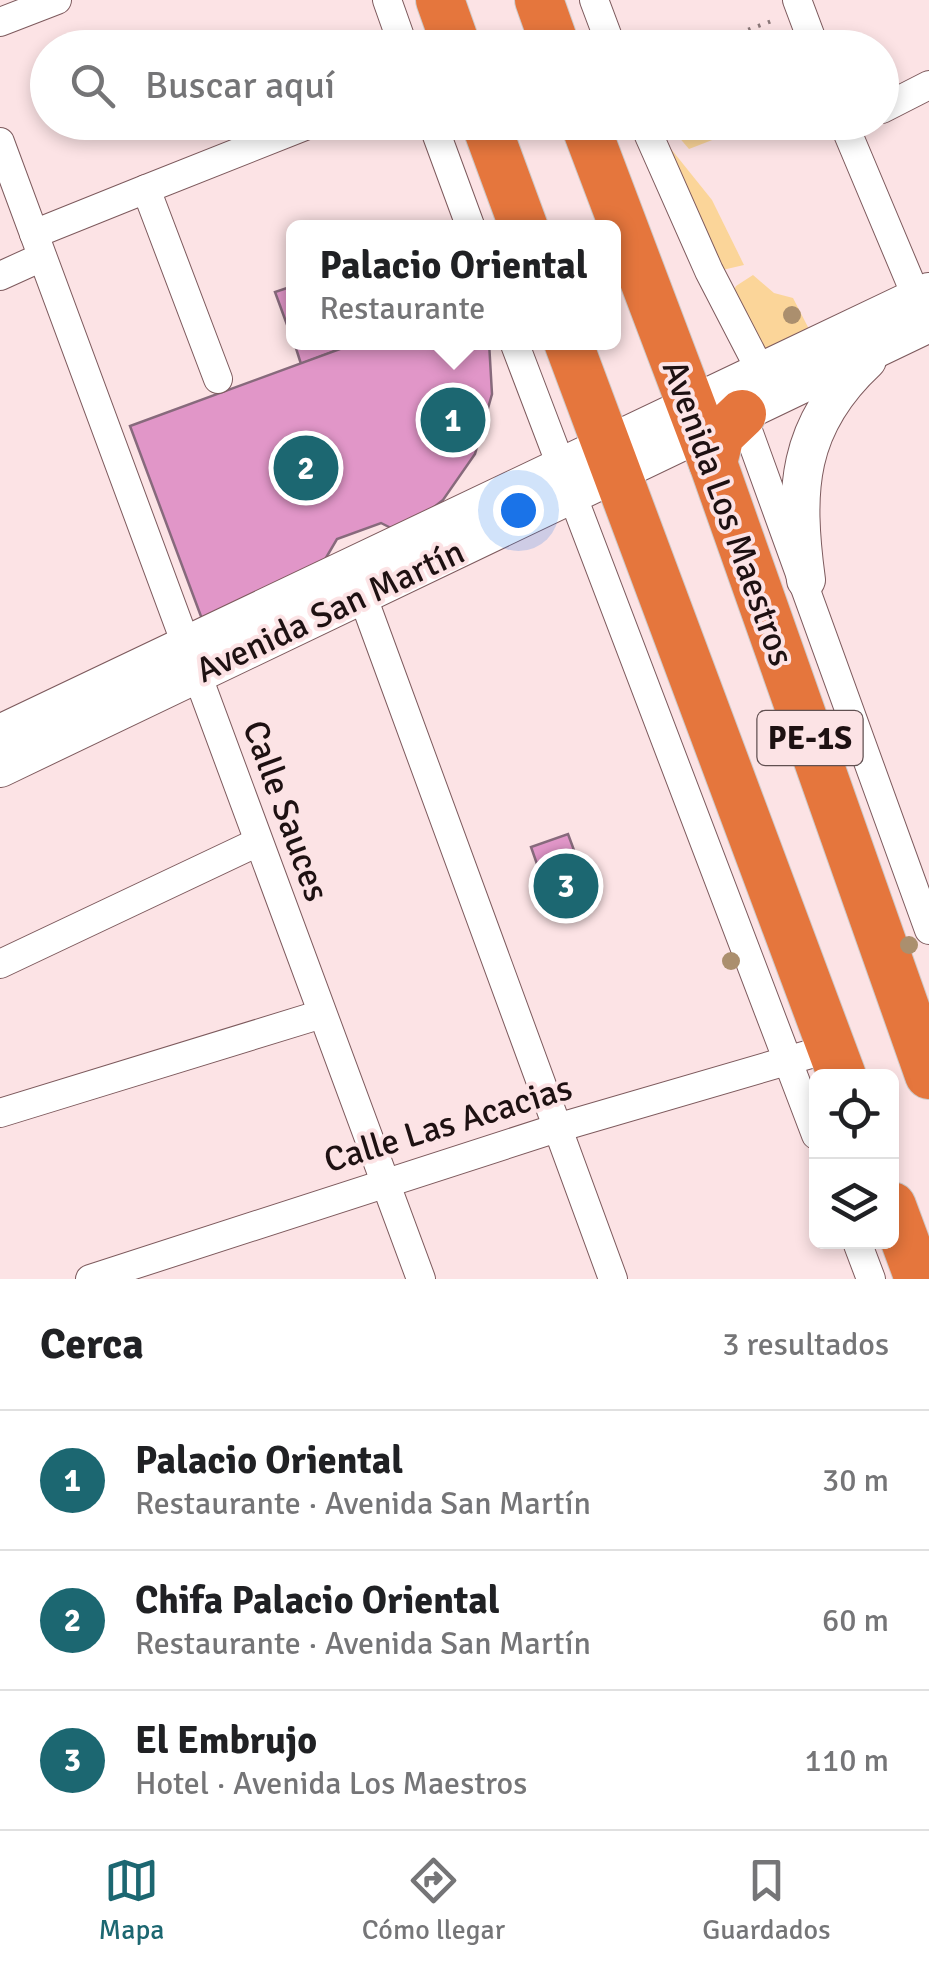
<!DOCTYPE html>
<html lang="es">
<meta charset="utf-8">
<style>
body{margin:0;font-family:Signika,sans-serif;background:#f2f2f2;color:#202124}
.controls{position:absolute;right:30px;bottom:30px;display:grid;overflow:hidden;border-radius:15px;box-shadow:0 5px 15px #0003}
.controls button{width:90px;height:90px;display:grid;place-items:center;padding:0;border:0;border-bottom:2px solid #e0e0e0;background:#fff;color:#202124;font:50px sans-serif}
.you{position:absolute;left:518px;top:510px;width:35px;height:35px;margin:-25px;border:8px solid #fff;border-radius:50%;background:#1a73e8;box-shadow:0 0 0 15px #1a73e833}
.badge{display:grid;place-items:center;width:65px;height:65px;border-radius:50%;background:#1c6771;color:#fff;font-size:32px;font-weight:700}
.pin{position:absolute;translate:-50% -50%;border:5px solid #fff;box-shadow:0 2px 10px #0006}
.popup{position:absolute;left:286px;top:220px;width:335px;height:130px;box-sizing:border-box;display:grid;place-content:center;border-radius:15px;background:#fff;filter:drop-shadow(0 2px 8px #0005);font-size:32px;white-space:nowrap;color:#757577}
.popup b{font-size:38px;color:#202124}
.popup::after{content:'';position:absolute;left:50%;top:100%;margin-left:-20px;border:20px solid transparent;border-top-color:#fff}
.list{margin:0;padding:0;list-style:none}
h2{display:flex;justify-content:space-between;align-items:center;height:130px;margin:0;padding:0 40px;font-size:42px}
h2 small{font-size:32px;font-weight:400;color:#757577}
.list li{display:grid;grid-template-columns:65px 1fr auto;gap:30px;align-items:center;box-sizing:border-box;height:140px;padding:0 40px;border-top:2px solid #e0e0e0}
.list b{display:block;font-size:38px;white-space:nowrap}
.list p{margin:0;font-size:32px;white-space:nowrap;color:#757577}
.list em{font-size:32px;font-style:normal;color:#757577}
.icon{flex:none;width:55px;height:55px;fill:none;stroke:currentColor;stroke-width:2;stroke-linecap:round;stroke-linejoin:round}
.map{position:relative;flex:none;width:929px;height:1279px;overflow:hidden}
.search{position:absolute;background:#fff;box-shadow:0 5px 15px #0003;left:30px;right:30px;top:30px;height:110px;display:flex;align-items:center;gap:25px;box-sizing:border-box;padding:0 35px;border-radius:55px;color:#757577;font-size:38px}
.sheet{height:550px;background:#fff}
nav{display:flex;justify-content:space-around;align-items:center;box-sizing:border-box;height:140px;border-top:2px solid #e0e0e0;background:#fff;font-size:28px;color:#757577}
nav a{display:grid;justify-items:center;gap:5px}
nav .on{color:#1c6771}
.map>svg:first-child{display:block}
.green{fill:#fbd599}
.building{fill:#e196c8;stroke:#876a7c;stroke-width:2.5}
.lines{fill:none;stroke-linecap:round;stroke-linejoin:round}
.street-casing{stroke:#7d5a5d;stroke-width:30}
.secondary-casing{stroke:#7d5a5d;stroke-width:40}
.highway-casing{stroke:#cecbcb;stroke-width:50}
.path{stroke:#8b7879;stroke-width:4;stroke-dasharray:2.5 8;stroke-linecap:butt}
.street{stroke:#fff;stroke-width:28}
.secondary{stroke:#fff;stroke-width:38}
.highway{stroke:#e5763d;stroke-width:48}
.tree{fill:#ab8f6e}
.labels{text-anchor:middle;dominant-baseline:central;stroke-width:8;stroke-linejoin:round;paint-order:stroke}
.shield{fill:#fce3e5;stroke:#615051;stroke-width:2.5}
.shield-label{font-size:32px;font-weight:bold;fill:#1e1112}
.street-label{font-size:35px;fill:#1e1112;stroke:#fce3e5}
</style>
<div class="map">
<svg width="929" height="1279" viewBox="0 0 929 1279">
<rect width="100%" height="100%" fill="#fce3e5"/>
<g class="green">
<polygon points="685,122 749,122 751,125 689,149 671,128"/>
<polygon points="663,139 712,200 744,265 718,271"/>
<polygon points="753,275 774,293 793,298 811,333 770,350 758,346 731,296 736,286"/>
</g>
<g class="building">
<polygon points="293,286 293,341 275,292"/>
<polygon points="294,342 359,342 301,364"/>
<polygon points="359,342 489,342 492,394 475,454 443,500 401,533 381,523 337,539 320,568 202,619 130,426"/>
<polygon points="568,834 589,891 551,904 531,847"/>
</g>
<g class="lines">
<defs>
<g id="street">
<polyline points="387,0 404,48"/>
<polyline points="594,0 612,48"/>
<polyline points="797,0 815,48"/>
<polyline points="0,22 57,0"/>
<polyline points="882,109 929,85"/>
<polyline points="432,122 471,228"/>
<polyline points="643,122 709,271 769,387"/>
<polyline points="843,122 917,298"/>
<polyline points="0,142 421,1279"/>
<polyline points="34,234 146,189"/>
<polyline points="0,276 42,257"/>
<polyline points="514,342 816,1135"/>
<polyline points="218,379 146,189 315,122"/>
<polyline points="742,414 929,930"/>
<polyline points="357,581 613,1279"/>
<polyline points="0,964 256,843"/>
<polyline points="0,1113 322,1014"/>
<polyline points="857,1242 871,1279"/>
<polyline points="90,1279 557,1128 831,1048"/>
</g>
<g id="secondary">
<path d="M806 580C794 491 796 426 867 360"/>
<polyline points="0,734 929,292"/>
<polyline points="0,768 929,323"/>
</g>
<g id="highway">
<polyline points="440,0 457,48"/>
<polyline points="539,0 556,48"/>
<polyline points="485,122 524,228"/>
<polyline points="584,122 713,463 929,1075"/>
<polyline points="568,342 842,1076"/>
<polyline points="713,463 720,435 742,414"/>
<polyline points="892,1206 919,1279"/>
</g>
</defs>
<use href="#street" class="street-casing"/>
<use href="#secondary" class="secondary-casing"/>
<use href="#highway" class="highway-casing"/>
<polyline class="path" points="699,48 777,19"/>
<use href="#street" class="street"/>
<use href="#secondary" class="secondary"/>
<use href="#highway" class="highway"/>
</g>
<g class="tree">
<circle cx="792" cy="315" r="9"/>
<circle cx="909" cy="945" r="9"/>
<circle cx="731" cy="961" r="9"/>
</g>
<g class="labels">
<rect class="shield" x="757.5" y="711" width="105" height="54" rx="8"/>
<g class="shield-label">
<text x="810" y="738">PE-1S</text>
</g>
<g class="street-label">
<text transform="translate(728 513) rotate(70)">Avenida Los Maestros</text>
<text transform="translate(330 611) rotate(-25)">Avenida San Martín</text>
<text transform="translate(286 811) rotate(70)">Calle Sauces</text>
<text transform="translate(448 1124) rotate(-17)">Calle Las Acacias</text>
</g>
</g>
</svg>
<div class="controls">
<button><svg class="icon" aria-label="locate" viewBox="0 0 24 24"><circle cx="12" cy="12" r="6"/><path d="M12 2v4M12 18v4M2 12h4M18 12h4"/></svg></button>
<button><svg class="icon" aria-label="layers" viewBox="0 0 24 24"><path d="M12 4l9 5-9 5-9-5zM3 14l9 5 9-5"/></svg></button>
</div>
<div class="you"></div>
<div class="pin badge" style="left:453px;top:420px">1</div>
<div class="popup"><b>Palacio Oriental</b>Restaurante</div>
<div class="pin badge" style="left:306px;top:468px">2</div>
<div class="pin badge" style="left:566px;top:886px">3</div>
<div class="search"><svg class="icon" aria-label="search" viewBox="0 0 24 24"><circle cx="10" cy="10" r="6"/><path d="M15 15l6 6"/></svg>Buscar aquí</div>
</div>
<section class="sheet">
<h2>Cerca<small>3 resultados</small></h2>
<ul class="list">
<li><span class="badge">1</span><div><b>Palacio Oriental</b><p>Restaurante · Avenida San Martín</p></div><em>30 m</em></li>
<li><span class="badge">2</span><div><b>Chifa Palacio Oriental</b><p>Restaurante · Avenida San Martín</p></div><em>60 m</em></li>
<li><span class="badge">3</span><div><b>El Embrujo</b><p>Hotel · Avenida Los Maestros</p></div><em>110 m</em></li>
</ul>
</section>
<nav>
<a class="on"><svg class="icon" aria-label="map" viewBox="0 0 24 24"><path d="M3 6l6-2 6 2 6-2v14l-6 2-6-2-6 2zM9 4v14M15 6v14"/></svg>Mapa</a>
<a><svg class="icon" aria-label="directions" viewBox="0 0 24 24"><path d="M12 3l9 9-9 9-9-9zM9 14v-3h6M13 9l2 2-2 2"/></svg>Cómo llegar</a>
<a><svg class="icon" aria-label="saved" viewBox="0 0 24 24"><path d="M7 4h10v16l-5-4-5 4z"/></svg>Guardados</a>
</nav>
